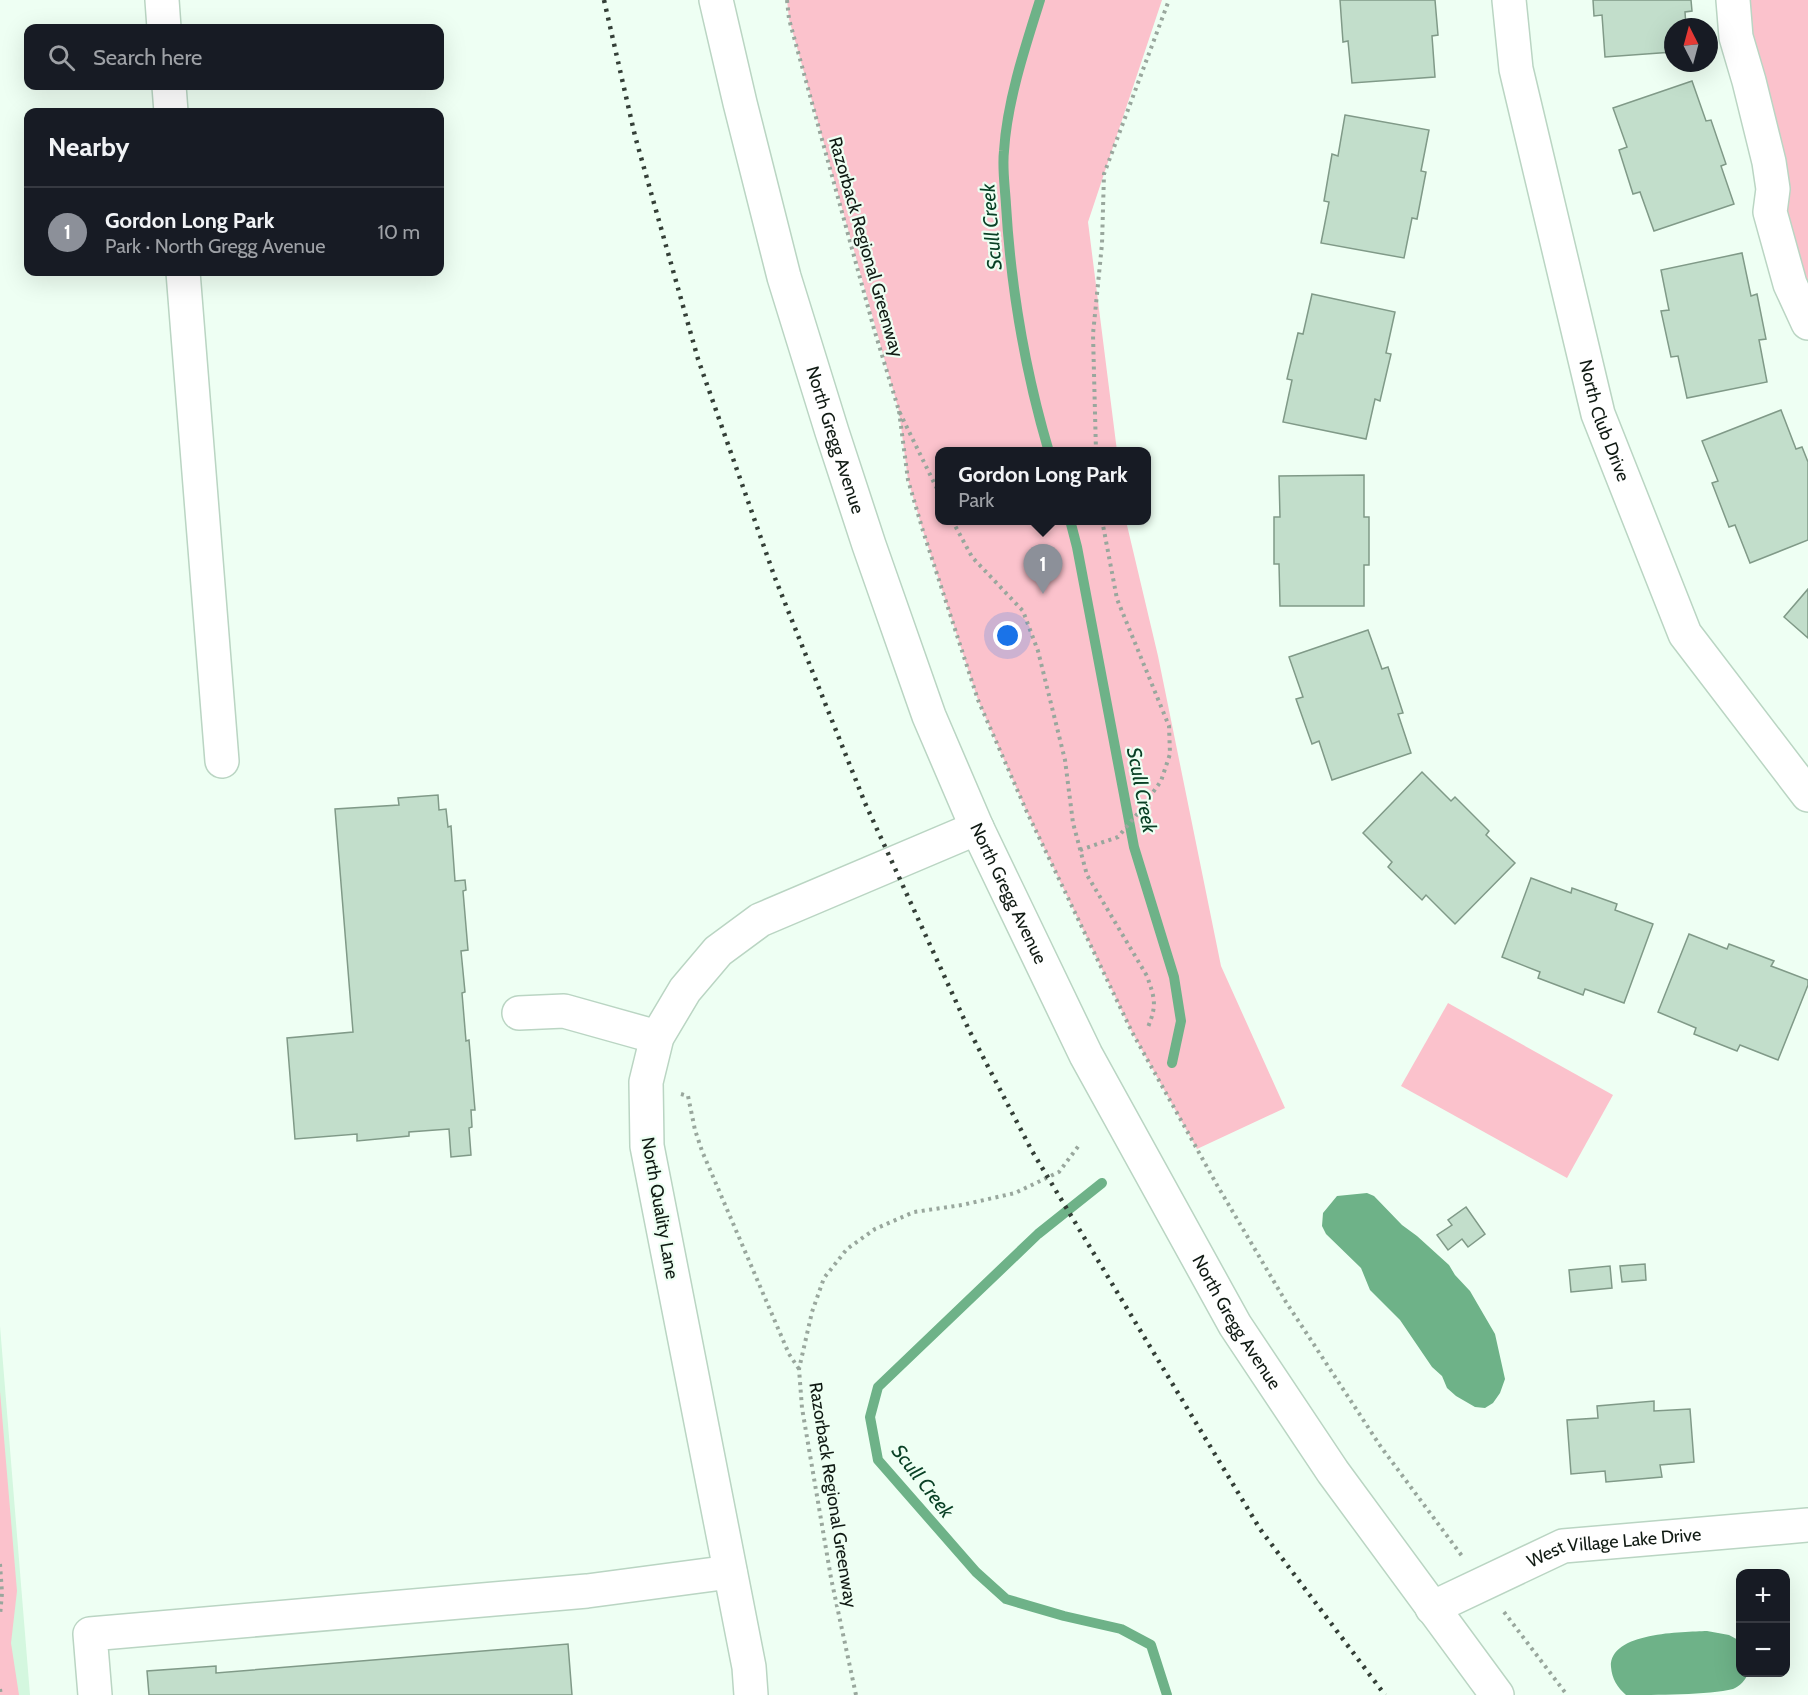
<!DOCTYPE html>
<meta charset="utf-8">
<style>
body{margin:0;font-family:Cabin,sans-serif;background:#20242c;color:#f1f3f6}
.controls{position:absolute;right:18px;bottom:18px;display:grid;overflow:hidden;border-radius:12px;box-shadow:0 6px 24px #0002}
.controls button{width:54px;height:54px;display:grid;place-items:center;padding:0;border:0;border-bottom:2px solid #363941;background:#171b24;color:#f1f3f6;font:30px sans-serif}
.compass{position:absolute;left:1664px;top:18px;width:54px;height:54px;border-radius:50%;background:#171b24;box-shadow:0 6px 24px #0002;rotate:354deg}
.you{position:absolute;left:1008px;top:636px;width:21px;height:21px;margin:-15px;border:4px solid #fff;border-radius:50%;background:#1a73e8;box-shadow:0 0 0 9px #1a73e833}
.badge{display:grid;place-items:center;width:39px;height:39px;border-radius:50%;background:#8c9099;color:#fff;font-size:20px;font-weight:700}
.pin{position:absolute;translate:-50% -50px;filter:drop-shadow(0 2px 3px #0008)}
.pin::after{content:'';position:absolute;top:32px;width:21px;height:18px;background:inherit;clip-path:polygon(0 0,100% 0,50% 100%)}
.popup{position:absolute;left:935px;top:447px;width:216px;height:78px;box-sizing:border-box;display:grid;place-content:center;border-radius:12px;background:#171b24;filter:drop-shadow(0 2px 4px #0005);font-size:20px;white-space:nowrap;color:#9ea1a6}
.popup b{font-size:22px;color:#f1f3f6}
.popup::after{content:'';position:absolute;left:50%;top:100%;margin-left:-12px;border:12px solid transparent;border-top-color:#171b24}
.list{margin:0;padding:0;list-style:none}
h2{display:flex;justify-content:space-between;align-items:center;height:78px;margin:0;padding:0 24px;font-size:26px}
h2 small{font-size:20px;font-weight:400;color:#9ea1a6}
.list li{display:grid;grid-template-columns:39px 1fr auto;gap:18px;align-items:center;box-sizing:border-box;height:90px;padding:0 24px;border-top:2px solid #363941}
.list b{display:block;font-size:22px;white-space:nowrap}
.list p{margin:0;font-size:20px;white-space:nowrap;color:#9ea1a6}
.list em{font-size:20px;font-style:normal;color:#9ea1a6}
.icon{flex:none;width:33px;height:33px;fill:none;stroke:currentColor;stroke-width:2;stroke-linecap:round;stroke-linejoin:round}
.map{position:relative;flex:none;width:1808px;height:1695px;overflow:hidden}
.search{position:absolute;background:#171b24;box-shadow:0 6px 24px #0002;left:24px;top:24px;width:420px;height:66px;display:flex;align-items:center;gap:15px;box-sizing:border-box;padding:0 21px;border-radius:12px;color:#9ea1a6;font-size:22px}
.panel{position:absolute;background:#171b24;box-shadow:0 6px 24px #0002;left:24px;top:108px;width:420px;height:168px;border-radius:12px}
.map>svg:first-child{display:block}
.built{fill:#d4f7df}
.green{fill:#fbc2cc}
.water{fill:#6eb288}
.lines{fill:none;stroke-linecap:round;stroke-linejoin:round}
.stream{stroke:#6eb288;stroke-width:10}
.building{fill:#c2decb;stroke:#809a88;stroke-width:1.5}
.minor-casing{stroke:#bad5c3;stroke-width:36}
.major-casing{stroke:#bad5c3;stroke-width:36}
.path{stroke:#99a79d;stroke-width:4;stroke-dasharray:3 4.5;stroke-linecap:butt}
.minor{stroke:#fff;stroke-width:33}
.major{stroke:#fff;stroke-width:33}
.rail{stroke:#343f37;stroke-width:4.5;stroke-dasharray:3 6;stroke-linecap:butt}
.labels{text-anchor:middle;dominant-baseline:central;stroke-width:4.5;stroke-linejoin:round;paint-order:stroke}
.street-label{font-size:18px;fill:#101a13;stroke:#eefff3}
.water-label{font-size:20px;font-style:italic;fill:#094025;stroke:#eefff3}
</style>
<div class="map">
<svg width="1808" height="1695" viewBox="0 0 1808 1695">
<rect width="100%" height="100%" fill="#eefff3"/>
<polygon class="built" points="0,1326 30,1695 0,1695"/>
<g class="green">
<polygon points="787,0 1162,0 1088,222 1117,451 940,452 940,520 1126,521 1158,656 1221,966 1285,1108 1197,1149 1132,1032 1026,810 978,700 923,531 908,480 899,411 789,19"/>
<polygon points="1733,0 1808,0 1808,323"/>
<polygon points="1448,1003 1613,1095 1567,1178 1401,1086"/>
<polygon points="0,1391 17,1591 11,1643 19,1695 0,1695"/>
</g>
<g class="water">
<polygon points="1367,1193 1374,1196 1402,1225 1417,1236 1449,1265 1455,1275 1470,1291 1495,1334 1505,1379 1500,1393 1493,1403 1485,1408 1475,1407 1456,1396 1447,1388 1442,1376 1432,1367 1400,1320 1370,1290 1361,1268 1326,1234 1322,1226 1323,1213 1337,1196"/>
<path d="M1707 1631 1729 1635 1740 1641V1672L1748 1673C1746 1680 1740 1686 1733 1689 1710 1695 1653 1695 1626 1695 1617 1687 1612 1679 1611 1667 1609 1632 1683 1632 1707 1631Z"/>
</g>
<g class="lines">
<g class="stream">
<path d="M1040 0C1025 47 1007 102 1004 151 1002 168 1005 187 1006 205 1011 289 1025 371 1049 452"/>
<polyline points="1070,520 1077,547 1134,847 1174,977 1181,1021 1172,1063"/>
<polyline points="1102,1183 1038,1234 878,1387 870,1417 878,1460 976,1572 1006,1599 1064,1616 1121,1629 1151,1645 1167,1695"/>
</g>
</g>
<g class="building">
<polygon points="1340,0 1435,0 1438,35 1432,36 1435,77 1352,83 1348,41 1343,42"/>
<polygon points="1593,0 1691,0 1692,11 1685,12 1686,27 1673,27 1673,52 1605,57 1602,15 1594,16"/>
<polygon points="1692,81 1706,121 1711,120 1726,164 1721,166 1734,204 1654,231 1640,192 1633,194 1619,150 1627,147 1613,108"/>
<polygon points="1345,115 1429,130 1421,171 1426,172 1417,219 1412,218 1404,258 1321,243 1329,202 1324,201 1332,154 1338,156"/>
<polygon points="1742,253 1751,296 1757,294 1766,339 1759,340 1767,382 1687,398 1678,356 1671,357 1661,311 1669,310 1661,270"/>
<polygon points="1312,294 1395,312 1386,353 1391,354 1380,401 1375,399 1366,439 1283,422 1292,380 1287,379 1298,333 1303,334"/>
<polygon points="1781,410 1796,449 1802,447 1808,462 1808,540 1750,563 1735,525 1729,527 1712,483 1718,481 1702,441"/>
<polygon points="1364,475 1364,517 1369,517 1369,565 1364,565 1364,606 1280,606 1279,564 1274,564 1274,517 1280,517 1279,476"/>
<polygon points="1808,589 1808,638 1784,617"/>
<polygon points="1368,630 1382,669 1388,667 1403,713 1398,714 1411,753 1332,780 1319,741 1312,744 1296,699 1303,697 1289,657"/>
<polygon points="1422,772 1451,801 1455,797 1489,831 1486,835 1515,863 1455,924 1426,895 1422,900 1388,867 1392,862 1363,833"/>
<polygon points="438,795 439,810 446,809 448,827 451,826 455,881 465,880 466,890 463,891 468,950 461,951 465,992 462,993 466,1041 469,1040 475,1110 471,1110 472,1127 469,1128 471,1155 451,1157 449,1129 409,1132 409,1136 357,1141 357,1134 295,1139 287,1038 353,1032 335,809 399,805 398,798"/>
<polygon points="1531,878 1571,893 1572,888 1617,904 1615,910 1653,924 1624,1003 1585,989 1583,995 1538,978 1540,972 1502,957"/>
<polygon points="1689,934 1727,949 1729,944 1774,961 1771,966 1808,980 1808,985 1778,1060 1740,1045 1737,1051 1694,1034 1696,1028 1658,1012"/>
<polygon points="1466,1207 1485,1234 1468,1247 1462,1239 1448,1250 1437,1235 1452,1225 1448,1220"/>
<polygon points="1645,1264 1646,1280 1622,1282 1620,1266"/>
<polygon points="1610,1266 1612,1288 1571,1292 1569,1270"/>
<polygon points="1654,1401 1654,1411 1690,1409 1694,1462 1660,1465 1662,1477 1606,1482 1605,1471 1571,1474 1567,1420 1598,1418 1597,1406"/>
<polygon points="568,1644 572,1695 149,1695 147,1671 216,1666 216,1673"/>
</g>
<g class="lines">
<defs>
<g id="minor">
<polyline points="162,0 164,28"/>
<path id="s1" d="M1509 0 1516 69 1598 414 1685 634 1808 795"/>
<polyline points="1733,0 1736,37 1749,81 1769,162 1773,189 1770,212 1790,284 1808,323"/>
<polyline points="169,86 171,112"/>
<polyline points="183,272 222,761"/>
<polyline points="519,1013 564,1011 657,1037"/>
<path id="s2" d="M1432 1608 1563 1546 1808 1525"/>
<polyline points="95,1695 90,1634 587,1591 730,1572"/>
<polyline points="751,1695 749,1667 647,1146 646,1082 657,1037 685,990 718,951 760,920 977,828"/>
</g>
<g id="major">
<path id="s3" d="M716 0 740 103 784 277 832 432 869 545 929 716 977 828 1086 1055 1235 1325 1333 1472 1497 1695"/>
</g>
</defs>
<use href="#minor" class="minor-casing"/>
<use href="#major" class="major-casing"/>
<g class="path">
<polyline points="787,0 789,19 874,329 899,411 940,495"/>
<polyline points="899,411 908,480 923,531 978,700 1026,810 1132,1032 1217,1185 1286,1302 1381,1447 1462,1556"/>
<polyline points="1096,452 1093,334 1102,244 1104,174 1169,0"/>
<path d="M952 520 972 557 1023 611 1038 651 1065 760 1073 823 1087 875 1147 976C1155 999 1157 1005 1148 1027"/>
<polyline points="1080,850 1118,837 1139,812 1161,781 1170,754 1169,726 1117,599 1102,520"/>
<polyline points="681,1094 688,1096 695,1130 702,1151 789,1354 799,1369"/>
<polyline points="0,1564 2,1593 0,1616"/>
<polyline points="1504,1612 1567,1695"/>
<polyline points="0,1689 1,1695"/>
<polyline points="856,1695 831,1578 802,1408 799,1369 812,1312 824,1278 847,1249 875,1229 914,1212 962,1205 1015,1193 1059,1172 1080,1144"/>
</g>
<use href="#minor" class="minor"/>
<use href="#major" class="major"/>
<polyline class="rail" points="604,0 635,136 698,359 775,578 865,803 969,1030 1032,1151 1260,1529 1385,1695"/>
</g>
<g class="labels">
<g class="street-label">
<text transform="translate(866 247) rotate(74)">Razorback Regional Greenway</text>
<text stroke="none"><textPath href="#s1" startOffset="432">North Club Drive</textPath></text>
<text stroke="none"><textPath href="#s3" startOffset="456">North Gregg Avenue</textPath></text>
<text stroke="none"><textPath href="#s3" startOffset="942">North Gregg Avenue</textPath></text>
<text transform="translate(660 1208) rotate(80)">North Quality Lane</text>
<text stroke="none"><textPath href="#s3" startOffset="1428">North Gregg Avenue</textPath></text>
<text transform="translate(833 1495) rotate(81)">Razorback Regional Greenway</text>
<text stroke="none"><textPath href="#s2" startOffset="195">West Village Lake Drive</textPath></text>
</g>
<g class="water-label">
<text transform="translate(991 227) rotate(-95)">Scull Creek</text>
<text transform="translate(1142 790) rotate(79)">Scull Creek</text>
<text transform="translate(923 1481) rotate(52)">Scull Creek</text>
</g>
</g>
</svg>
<div class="controls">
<button>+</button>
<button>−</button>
</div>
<svg class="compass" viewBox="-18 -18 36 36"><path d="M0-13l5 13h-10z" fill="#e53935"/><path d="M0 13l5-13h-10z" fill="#9ea1a6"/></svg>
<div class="you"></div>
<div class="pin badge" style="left:1043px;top:594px">1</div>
<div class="popup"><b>Gordon Long Park</b>Park</div>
<div class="search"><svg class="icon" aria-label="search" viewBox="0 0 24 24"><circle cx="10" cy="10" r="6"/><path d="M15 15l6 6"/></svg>Search here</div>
<section class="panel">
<h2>Nearby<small></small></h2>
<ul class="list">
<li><span class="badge">1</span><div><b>Gordon Long Park</b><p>Park · North Gregg Avenue</p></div><em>10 m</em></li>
</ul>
</section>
</div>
